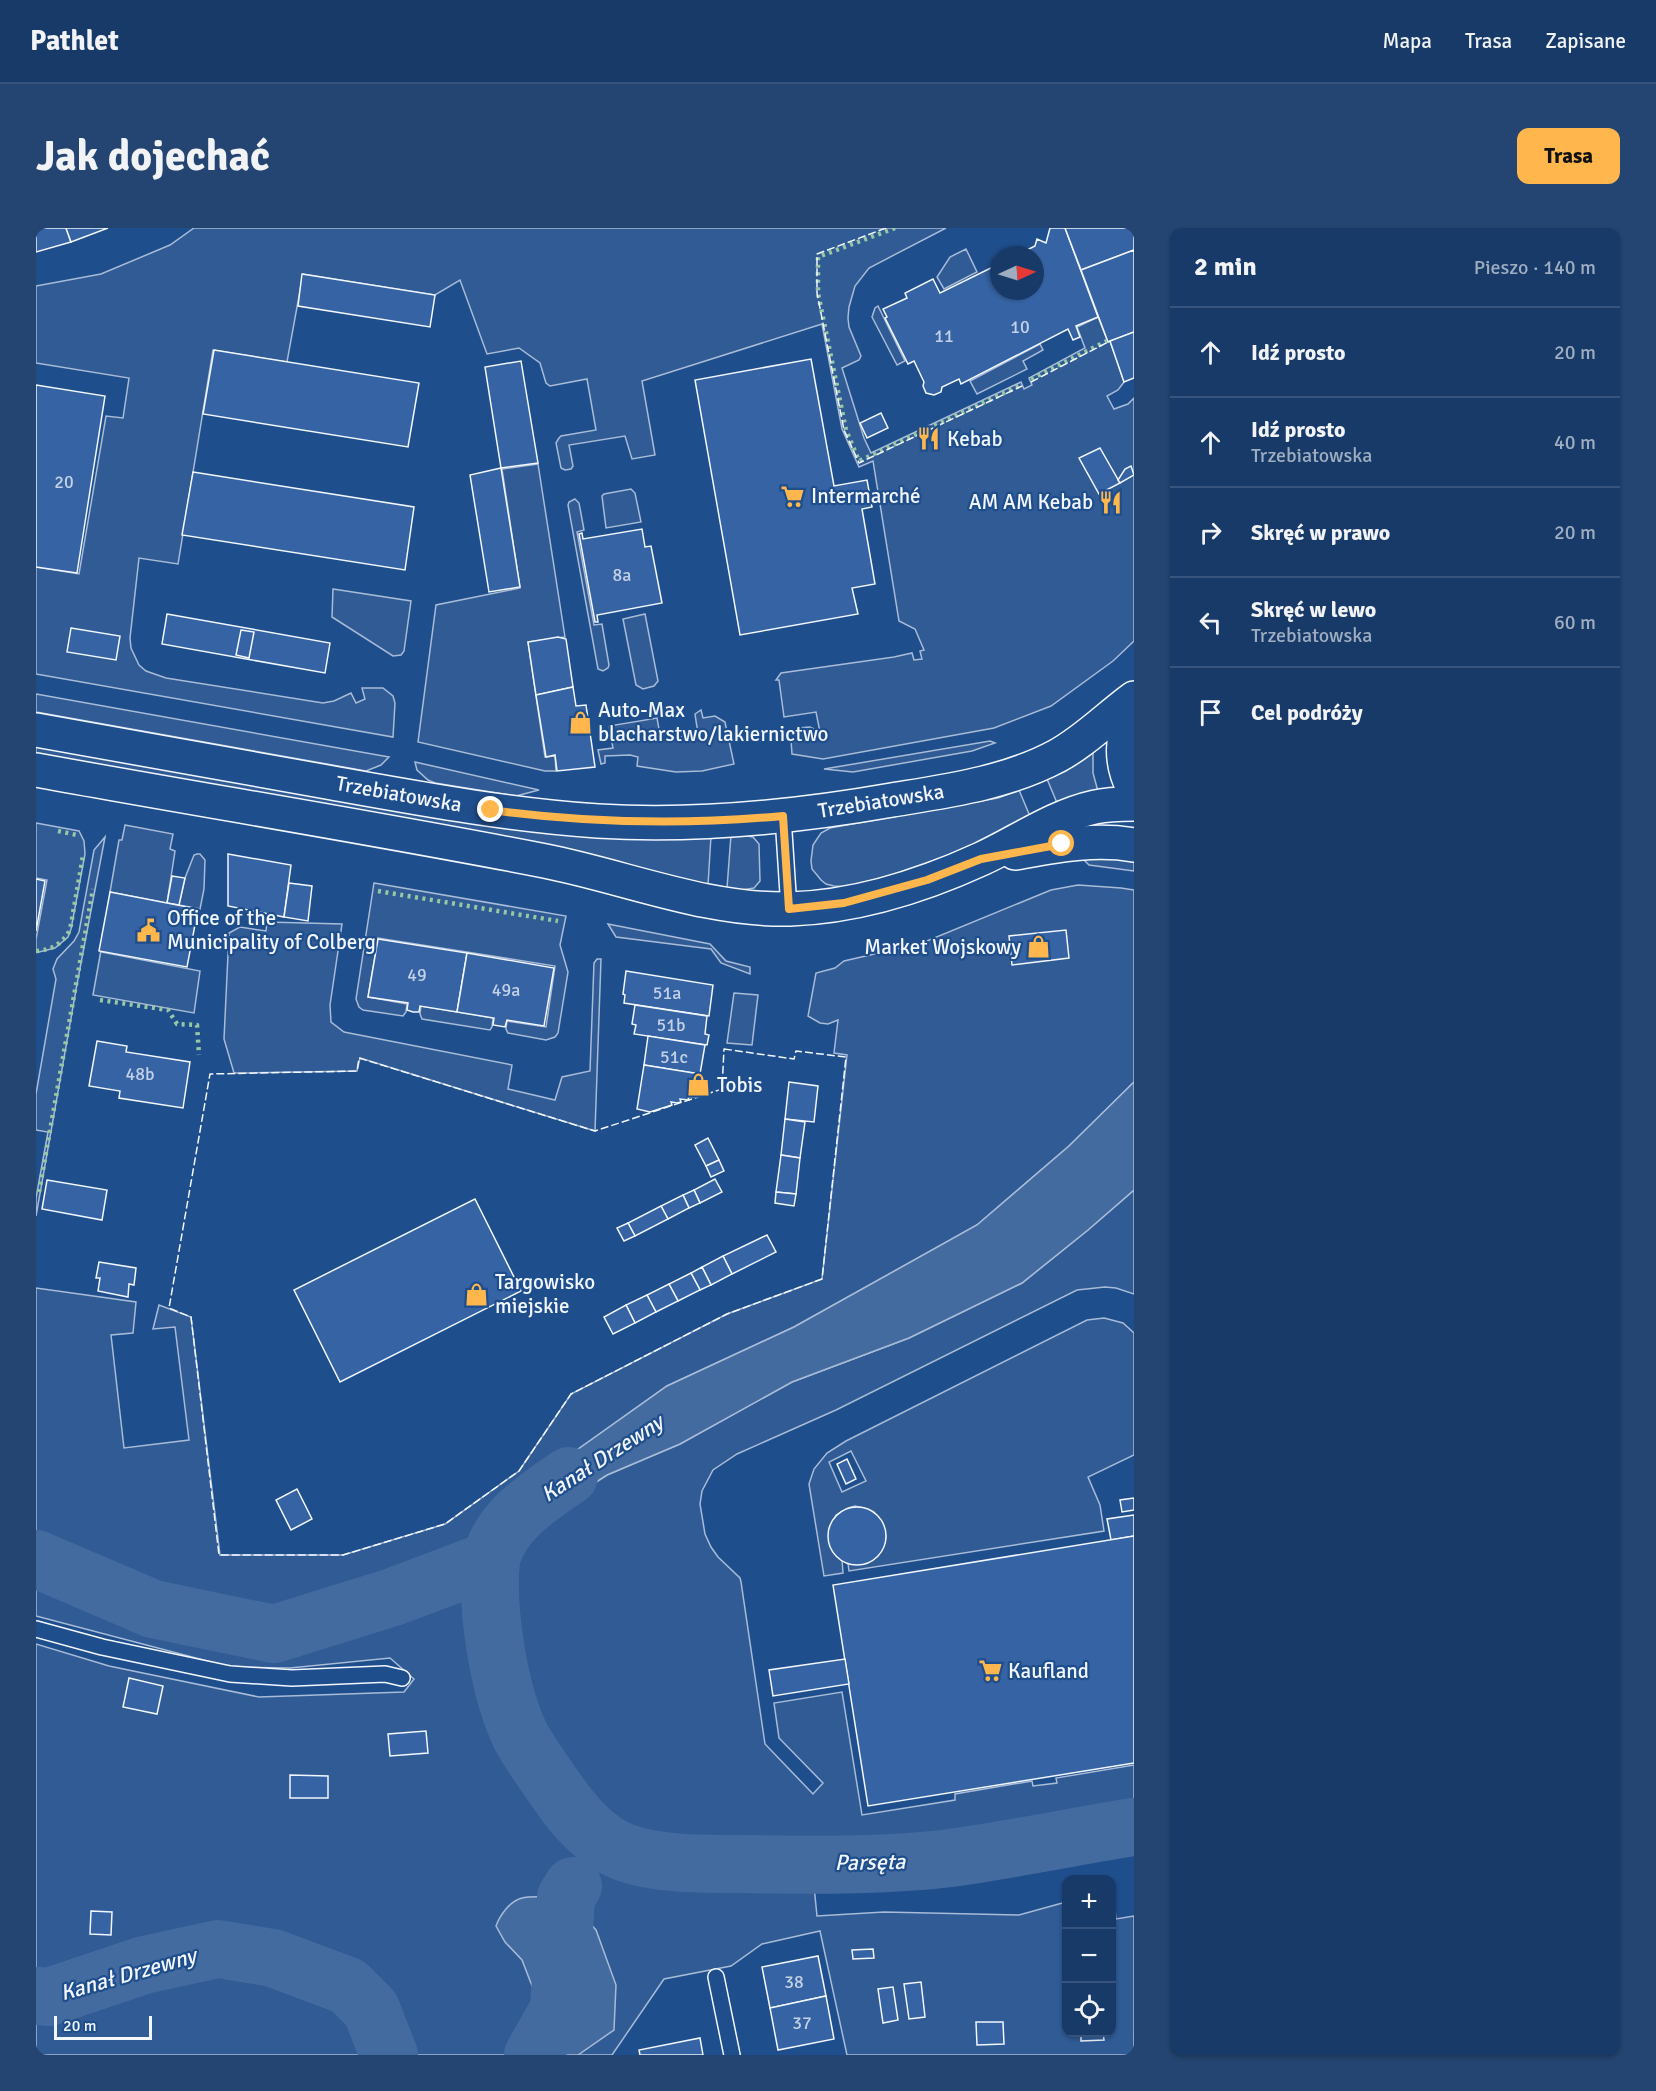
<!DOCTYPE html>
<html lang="pl">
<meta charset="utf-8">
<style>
body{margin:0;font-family:Signika,sans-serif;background:#244571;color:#f1f3f6}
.controls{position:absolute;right:18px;bottom:18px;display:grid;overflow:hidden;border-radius:12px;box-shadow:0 2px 4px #0004}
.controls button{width:54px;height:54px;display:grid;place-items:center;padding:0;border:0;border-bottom:2px solid #36547d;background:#173a69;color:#f1f3f6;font:30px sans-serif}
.compass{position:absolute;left:954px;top:18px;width:54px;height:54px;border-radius:50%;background:#173a69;box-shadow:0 2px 4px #0004;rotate:86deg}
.scale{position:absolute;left:18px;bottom:15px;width:98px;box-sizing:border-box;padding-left:6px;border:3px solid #f2f6ff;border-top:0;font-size:16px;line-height:21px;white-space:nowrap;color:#f2f6ff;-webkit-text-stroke:4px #1f4e8c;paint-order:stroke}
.stop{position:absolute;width:18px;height:18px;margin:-14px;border:4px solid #ffb74d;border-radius:50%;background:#fff}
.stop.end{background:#ffb74d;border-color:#fff;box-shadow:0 2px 6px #0008}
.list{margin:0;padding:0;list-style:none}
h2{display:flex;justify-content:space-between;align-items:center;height:78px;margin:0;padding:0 24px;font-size:26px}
h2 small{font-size:20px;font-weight:400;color:#9eadc0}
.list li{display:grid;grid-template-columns:39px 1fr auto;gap:18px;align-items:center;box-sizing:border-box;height:90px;padding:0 24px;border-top:2px solid #36547d}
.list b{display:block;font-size:22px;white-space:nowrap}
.list p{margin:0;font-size:20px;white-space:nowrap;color:#9eadc0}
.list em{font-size:20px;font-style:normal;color:#9eadc0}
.icon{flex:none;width:33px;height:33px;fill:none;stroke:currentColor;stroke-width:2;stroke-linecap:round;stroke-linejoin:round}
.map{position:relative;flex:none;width:1098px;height:1827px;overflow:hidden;border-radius:12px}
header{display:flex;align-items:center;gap:36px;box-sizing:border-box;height:84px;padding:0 30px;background:#173a69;border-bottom:2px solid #36547d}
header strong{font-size:28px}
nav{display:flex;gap:33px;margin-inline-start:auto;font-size:21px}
.intro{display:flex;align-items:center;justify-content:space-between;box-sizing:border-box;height:144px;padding:0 36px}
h1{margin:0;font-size:42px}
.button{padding:15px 27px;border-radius:12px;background:#ffb74d;color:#111;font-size:21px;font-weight:700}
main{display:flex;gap:36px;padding:0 36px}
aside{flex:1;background:#173a69;border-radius:12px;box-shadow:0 2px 4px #0004}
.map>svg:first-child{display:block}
.built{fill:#305b95;stroke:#a8bbd7;stroke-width:1.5;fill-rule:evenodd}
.water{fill:#446ba0;stroke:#a8bbd7;stroke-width:1.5}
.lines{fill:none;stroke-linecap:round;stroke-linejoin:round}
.river{stroke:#446ba0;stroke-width:58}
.building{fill:#3563a3;stroke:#f2f6ff;stroke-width:1.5}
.lane-casing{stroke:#f2f6ff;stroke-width:18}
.secondary-casing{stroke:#f2f6ff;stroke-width:36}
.lane{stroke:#1f4e8c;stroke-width:15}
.secondary{stroke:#1f4e8c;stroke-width:33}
.hedge{stroke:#97c8a6;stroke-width:4.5;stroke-dasharray:3 4.5;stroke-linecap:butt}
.fence{stroke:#f2f6ff;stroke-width:1.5;stroke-dasharray:8 3;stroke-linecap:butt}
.route{stroke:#ffb74d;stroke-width:8}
.labels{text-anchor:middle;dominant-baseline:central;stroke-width:4.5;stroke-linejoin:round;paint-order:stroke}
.number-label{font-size:18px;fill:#c3d1e8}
.poi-label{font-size:21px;fill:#f2f6ff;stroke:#1f4e8c;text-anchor:start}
.street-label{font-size:21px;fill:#f2f6ff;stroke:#1f4e8c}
.water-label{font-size:22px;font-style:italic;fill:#f2f6ff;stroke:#1f4e8c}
</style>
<header>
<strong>Pathlet</strong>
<nav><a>Mapa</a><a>Trasa</a><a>Zapisane</a></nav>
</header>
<div class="intro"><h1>Jak dojechać</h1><a class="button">Trasa</a></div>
<main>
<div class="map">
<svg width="1098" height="1827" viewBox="0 0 1098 1827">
<rect width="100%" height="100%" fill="#1f4e8c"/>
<g class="built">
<polygon points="158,0 910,0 833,40 819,58 813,79 812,90 813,99 825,128 823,132 806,140 828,210 835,225 985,154 988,161 996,157 993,150 1049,120 1041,99 1062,89 1072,114 1074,113 1088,154 1082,162 1071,168 1078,181 1092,176 1098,170 1098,413 1077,433 1015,478 958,500 787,531 756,526 755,512 762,500 774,499 784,504 780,484 748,489 743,452 740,452 745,445 858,429 876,425 878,432 886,431 884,423 888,422 879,401 863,393 837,233 823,239 806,201 786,96 606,153 619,227 596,231 589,208 533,217 537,238 535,241 529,242 525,240 520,215 523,210 525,208 560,202 551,151 514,158 510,155 504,135 483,120 451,126 424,52 399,67 267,46 251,134 177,122 142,336 103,330 94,410 95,420 103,437 110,443 130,450 287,475 298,473 315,465 320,475 329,471 326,460 347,460 357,468 359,475 357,509 0,446 0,339 43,346 70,188 87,190 93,150 0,135 0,58 65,46 134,17"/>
<polygon points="930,21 941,44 908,61 901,49 914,29"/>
<polygon points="842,78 869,133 861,137 836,89 839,80"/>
<polygon points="1004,116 1007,122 987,133 991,141 941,166 934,153"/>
<polygon points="502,236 529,409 492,414 509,529 519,528 520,543 509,543 382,514 400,377 484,360 466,241"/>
<polygon points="595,261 599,265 605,294 570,300 566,268 568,266"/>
<polygon points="539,271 543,275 548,302 541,304 558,397 566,396 573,437 572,440 567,443 562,441 532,277 533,274"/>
<polygon points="297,361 375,373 368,423 365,427 357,428 296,389"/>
<polygon points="609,386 622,453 618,458 607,461 600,457 587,391"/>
<polygon points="0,466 353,529 345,537 330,543 0,484"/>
<polygon points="665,482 667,490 679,488 689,494 698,536 666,543 640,544 601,538 602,529 594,527 569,528 569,535 565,536 562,522 577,520 573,498 621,490 625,512 662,506 659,486"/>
<polygon points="954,513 959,515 936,523 817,544 788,541"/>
<polygon points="0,516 675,608 672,657 564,630 0,527"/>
<polygon points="1057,524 1057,545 1063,567 1024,582 1011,551 1030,543"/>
<polygon points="379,534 503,562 480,568 399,555 392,552 381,542"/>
<polygon points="983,562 996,593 910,628 855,647 811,659 798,658 790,656 785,652 776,641 775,633 777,617 785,605 794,600 962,570"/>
<polygon points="0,595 43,603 48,613 49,626 35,701 32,709 19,720 3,724 0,724 0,711 11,652 0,650"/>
<polygon points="89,597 137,606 134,621 139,623 131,675 74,664 83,612 86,612"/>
<polygon points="695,607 711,608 717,609 723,616 724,653 718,660 706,662 691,660"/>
<polygon points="69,609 41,756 0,988 0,970 12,904 0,902 0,866 20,751 17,741 21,731 38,713 43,704 58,622"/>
<polygon points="161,626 164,626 169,632 168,661 164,681 143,677 149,650 158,627"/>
<polygon points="1044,628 1098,632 1098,643 1053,637"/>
<polygon points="338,655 530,688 524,717 532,744 522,805 519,809 510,812 472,805 470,801 471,793 510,799 519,738 342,710 332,769 371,776 370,784 367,788 327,782 323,779 320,771"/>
<polygon points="1042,657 1085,660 1098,662 1098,854 1033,918 941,997 758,1099 631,1158 531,1229 459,1289 441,1312 441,1366 457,1472 480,1529 508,1568 539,1604 574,1630 612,1646 665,1661 778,1658 781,1688 848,1684 983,1687 1030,1674 1030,1804 1076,1804 1076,1663 1077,1662 1080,1691 1098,1688 1098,1827 811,1827 784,1703 726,1716 695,1738 628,1751 576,1827 0,1827 0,1416 73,1438 223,1469 368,1464 378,1451 354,1430 254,1440 194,1439 0,1388 0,1060 100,1074 97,1105 75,1107 88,1220 153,1212 139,1099 117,1101 123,1077 155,1089 184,1327 307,1327 409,1296 483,1243 535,1166 691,1086 786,1051 811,827 798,825 802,792 792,796 784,795 772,788 780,745 799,740 808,733 886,715 1015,662"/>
<polygon points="231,694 306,696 294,777 295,794 308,804 476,837 472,861 519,872 526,849 554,843 558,735 561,731 565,731 559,903 324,830 321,843 198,845 188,811 193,705 204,699 230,703"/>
<polygon points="572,696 674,716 690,733 714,739 714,746 685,735 675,721 580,709"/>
<polygon points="65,722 65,724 164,743 158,785 57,767"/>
<polygon points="698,765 722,767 716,817 691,815"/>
<polygon points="385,778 457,790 456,799 454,802 386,791 384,786"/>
<polygon points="1098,962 1098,1066 1080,1060 1069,1059 1041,1062 800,1182 701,1226 677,1242 666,1263 664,1276 669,1306 675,1319 682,1329 704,1350 705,1354 729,1516 777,1566 787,1555 743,1510 738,1475 806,1464 826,1587 919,1572 919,1566 996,1553 997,1558 1021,1555 1020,1550 1098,1537 1098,1576 884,1609 772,1615 685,1610 618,1617 581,1609 548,1579 497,1497 480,1441 470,1393 487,1309 520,1280 571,1247 644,1216 756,1154 873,1110 986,1055 1052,1002"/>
<path d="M1068 1090 1087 1095 1098 1105V1227L1052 1249 1064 1277 1068 1303 813 1343 812 1335H830L842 1328 849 1315 850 1309 847 1295 838 1284 832 1281 819 1278 812 1280 800 1287 793 1300V1314L799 1326 806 1332 807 1345 788 1348 773 1256 778 1241 791 1225 810 1213 1051 1092ZM815 1223 830 1253 806 1264 793 1234Z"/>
</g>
<g class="water">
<polygon points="1098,854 1098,962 1052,1002 986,1055 873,1110 756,1154 644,1216 571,1247 520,1280 487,1309 470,1300 459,1289 531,1229 631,1158 758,1099 941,997 1033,918"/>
<path d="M530 1669 560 1702 580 1757 578 1802 542 1827H482L503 1776 486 1732 469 1714 460 1698C464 1687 474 1673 486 1670 496 1667 519 1670 530 1669Z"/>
</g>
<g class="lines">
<g class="river">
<path d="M0 1331 117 1381 238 1406 357 1369 455 1332C463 1294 502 1269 533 1248"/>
<path d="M455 1332C450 1382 463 1464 485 1509 495 1527 508 1545 520 1562 537 1587 557 1611 585 1623 620 1637 669 1636 706 1636 770 1637 843 1638 906 1631 970 1623 1034 1609 1098 1599"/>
<polyline points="0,1768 13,1769 108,1737 182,1721 237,1730 312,1758 335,1781 353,1827"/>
<polyline points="497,1827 523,1781 530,1669 537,1658"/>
</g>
</g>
<g class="building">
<polygon points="0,0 30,0 35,14 0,24"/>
<polygon points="30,0 72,0 35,14"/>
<polygon points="1014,0 1029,0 1062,89 1040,98 1044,109 1037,112 1032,101 925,156 923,151 906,159 905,164 898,167 890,165 887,158 888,154 878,133 872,136 849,90 851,89 847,81 871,70 869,65 897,51 904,65 963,36 963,63 999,63 999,27 981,27 999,18 1001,11 1010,15"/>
<polygon points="1029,0 1098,0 1098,22 1045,42"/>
<polygon points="1098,22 1098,104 1072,114 1045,42"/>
<polygon points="266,46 399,67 394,99 262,78"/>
<polygon points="1098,104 1098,150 1088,154 1074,113"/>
<polygon points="178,122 383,155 372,219 167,186"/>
<polygon points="775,131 798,258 831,252 836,279 826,281 839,356 816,360 822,386 704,407 659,152"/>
<polygon points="485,133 502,235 465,240 449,139"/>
<polygon points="0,157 69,168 41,345 0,339"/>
<polygon points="845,185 852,200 831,210 824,195"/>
<polygon points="1064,220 1084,255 1063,266 1043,230"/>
<polygon points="1095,238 1098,247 1084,255 1082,252 1089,241"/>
<polygon points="465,240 484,359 453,364 434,247"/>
<polygon points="157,244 378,279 369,342 146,307"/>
<polygon points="606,301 609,319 615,318 626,375 561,387 562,394 559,394 543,306 546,305 547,311"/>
<polygon points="131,386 294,415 289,445 126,416"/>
<polygon points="35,400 84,408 80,432 31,424"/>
<polygon points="205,402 218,404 213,430 200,427"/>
<polygon points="522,409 530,411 537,459 500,467 492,414"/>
<polygon points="537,459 540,478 550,477 559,539 521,543 519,527 510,529 500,467"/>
<polygon points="192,626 255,637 248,689 192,678"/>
<polygon points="136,648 149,650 143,677 131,675"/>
<polygon points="0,651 9,653 0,703"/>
<polygon points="253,655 276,658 272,693 248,689"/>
<polygon points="74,664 162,681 151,739 63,723"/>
<polygon points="1030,702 1033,730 976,737 973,708"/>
<polygon points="342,711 431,725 421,784 384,778 383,784 377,784 371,782 372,775 332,769"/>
<polygon points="431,725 518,740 508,798 471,792 469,799 457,797 458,790 421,784"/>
<polygon points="590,743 677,757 673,788 588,775 589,767 587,766"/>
<polygon points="599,777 671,788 669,806 673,807 671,817 598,806 600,797 596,796"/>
<polygon points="612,808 669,817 664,846 608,837"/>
<polygon points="61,813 91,818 90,824 154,834 147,880 83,870 84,863 53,858"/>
<polygon points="608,837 664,846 661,869 652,869 653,872 644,871 645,874 641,875 635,874 636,877 614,884 601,881"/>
<polygon points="753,854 782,858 778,894 749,891"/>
<polygon points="749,891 769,894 764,930 745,927"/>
<polygon points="672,910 683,932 670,938 659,917"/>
<polygon points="745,927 764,930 760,966 740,964"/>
<polygon points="683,932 688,943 675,949 670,938"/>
<polygon points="679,951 686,964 664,975 658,962"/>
<polygon points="11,952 71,962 66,992 6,981"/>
<polygon points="658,962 664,975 653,980 647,967"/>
<polygon points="740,964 760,966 758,978 739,975"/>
<polygon points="647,967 653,980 632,991 625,978"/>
<polygon points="439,971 485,1063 304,1154 258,1062"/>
<polygon points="625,978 632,991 599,1008 592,995"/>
<polygon points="592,995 599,1008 588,1013 581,1000"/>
<polygon points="731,1007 740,1024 696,1046 687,1028"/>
<polygon points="687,1028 696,1046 675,1057 666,1039"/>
<polygon points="63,1034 100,1040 98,1057 93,1056 92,1069 62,1063 64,1050 60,1050"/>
<polygon points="666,1039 675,1057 664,1062 655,1045"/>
<polygon points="655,1045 664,1062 642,1073 633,1056"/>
<polygon points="633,1056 642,1073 620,1084 611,1067"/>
<polygon points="611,1067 620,1084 599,1095 590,1077"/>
<polygon points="590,1077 599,1095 577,1106 568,1089"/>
<polygon points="811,1231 820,1251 810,1256 801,1236"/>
<polygon points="261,1261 276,1291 255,1302 240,1272"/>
<polygon points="1098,1270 1098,1282 1086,1284 1084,1272"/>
<circle cx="821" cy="1308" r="29"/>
<polygon points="1098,1287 1098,1308 1075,1312 1071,1291"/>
<polygon points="1098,1308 1098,1535 832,1578 797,1357"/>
<polygon points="809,1431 813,1456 737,1468 733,1442"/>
<polygon points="93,1450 127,1458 121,1486 87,1479"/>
<polygon points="390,1503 392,1525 354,1528 352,1506"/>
<polygon points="254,1547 292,1548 292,1570 254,1570"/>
<polygon points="55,1683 76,1684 75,1707 54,1706"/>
<polygon points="837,1721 838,1730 817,1731 816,1722"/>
<polygon points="782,1728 790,1768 734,1780 726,1739"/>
<polygon points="885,1754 889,1789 873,1791 868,1756"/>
<polygon points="857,1759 862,1792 847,1795 842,1761"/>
<polygon points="790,1768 798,1811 742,1822 734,1780"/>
<polygon points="940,1794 967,1794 968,1816 941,1817"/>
<polygon points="1045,1804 1067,1804 1068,1812 1045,1813"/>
<polygon points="664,1810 667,1827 604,1827 603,1822"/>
</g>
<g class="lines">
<defs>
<g id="lane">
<polyline points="747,589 753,681"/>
<polyline points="0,1401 66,1419 194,1446 256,1450 349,1446 366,1450"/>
<polyline points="680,1749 696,1827"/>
</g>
<g id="secondary">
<path d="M1098 482C1084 508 1084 536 1098 562"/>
<path d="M0 502C97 519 194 537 291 554 381 570 471 587 562 593 660 599 759 589 856 572 911 563 971 555 1021 528 1049 513 1072 489 1098 470"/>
<path d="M0 542C170 573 340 600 509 633 590 649 670 683 754 681 819 679 886 658 945 631 982 614 1018 588 1059 579 1072 576 1085 576 1098 576"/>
<path d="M979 625C1019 618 1058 610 1098 617"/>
</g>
</defs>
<use href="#lane" class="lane-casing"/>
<use href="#secondary" class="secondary-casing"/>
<use href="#lane" class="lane"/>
<use href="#secondary" class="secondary"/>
<g class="hedge">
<polyline points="859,0 782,29 782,65 810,202 823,233 985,157"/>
<polyline points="995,151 1071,113"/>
<polyline points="22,603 41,607"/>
<polyline points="342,663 522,693"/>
<path d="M0 723C16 722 26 716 34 702L47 628"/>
<polyline points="64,772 132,782 141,796 161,797 163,827"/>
<polyline points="3,964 57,661"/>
</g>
<g class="fence">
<polyline points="850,0 781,26 781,65 808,202 823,235 986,158"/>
<polyline points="995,154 1072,114"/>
<polygon points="688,821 758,831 760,823 810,829 786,1051 691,1086 535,1166 483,1243 409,1296 307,1327 183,1327 155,1089 133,1080 174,846 321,843 323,830 559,903 686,861"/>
</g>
</g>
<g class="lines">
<path class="route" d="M455 582C552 595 649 597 747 588L753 681 808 675 891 652 945 631 1026 616"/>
</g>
<defs>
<symbol id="restaurant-bare" viewBox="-9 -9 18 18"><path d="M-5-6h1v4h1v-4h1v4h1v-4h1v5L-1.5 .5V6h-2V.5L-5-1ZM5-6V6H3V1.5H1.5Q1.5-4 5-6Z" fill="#ffb74d" stroke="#1f4e8c" stroke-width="2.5" paint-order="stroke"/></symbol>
<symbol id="supermarket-bare" viewBox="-9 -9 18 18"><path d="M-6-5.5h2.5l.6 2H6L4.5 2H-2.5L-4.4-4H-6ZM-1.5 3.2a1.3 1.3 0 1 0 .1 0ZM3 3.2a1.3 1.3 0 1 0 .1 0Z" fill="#ffb74d" stroke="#1f4e8c" stroke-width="2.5" paint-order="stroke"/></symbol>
<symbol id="shop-bare" viewBox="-9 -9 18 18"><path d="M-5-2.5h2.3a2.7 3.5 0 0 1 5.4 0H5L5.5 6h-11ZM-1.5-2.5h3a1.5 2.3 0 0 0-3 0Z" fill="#ffb74d" stroke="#1f4e8c" stroke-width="2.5" paint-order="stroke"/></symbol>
<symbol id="civic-bare" viewBox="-9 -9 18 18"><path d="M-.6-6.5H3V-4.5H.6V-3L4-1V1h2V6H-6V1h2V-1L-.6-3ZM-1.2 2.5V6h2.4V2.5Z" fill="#ffb74d" stroke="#1f4e8c" stroke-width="2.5" paint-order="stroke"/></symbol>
</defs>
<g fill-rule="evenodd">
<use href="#restaurant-bare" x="876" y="194" width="33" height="33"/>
<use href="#supermarket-bare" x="740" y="252" width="33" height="33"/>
<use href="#restaurant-bare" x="1058" y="258" width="33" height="33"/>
<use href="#shop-bare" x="528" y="478" width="33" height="33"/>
<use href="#civic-bare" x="96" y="686" width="33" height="33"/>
<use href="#shop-bare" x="986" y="702" width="33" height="33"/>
<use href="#shop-bare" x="646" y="840" width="33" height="33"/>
<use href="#shop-bare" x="424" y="1050" width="33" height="33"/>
<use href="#supermarket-bare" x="938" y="1426" width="33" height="33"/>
</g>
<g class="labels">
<g class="number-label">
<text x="984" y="99">10</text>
<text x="908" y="108">11</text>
<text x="28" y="254">20</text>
<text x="586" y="347">8a</text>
<text x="381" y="747">49</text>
<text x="470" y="762">49a</text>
<text x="631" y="765">51a</text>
<text x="635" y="797">51b</text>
<text x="638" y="829">51c</text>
<text x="104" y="846">48b</text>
<text x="758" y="1754">38</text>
<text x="766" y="1795">37</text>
</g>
<g class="poi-label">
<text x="911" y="211">Kebab</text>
<text x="775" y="268">Intermarché</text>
<text x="1057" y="274" text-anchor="end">AM AM Kebab</text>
<text x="562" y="482">Auto-Max<tspan x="562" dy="24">blacharstwo/lakiernictwo</tspan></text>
<text x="131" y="690">Office of the<tspan x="131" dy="24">Municipality of Colberg</tspan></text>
<text x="985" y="719" text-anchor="end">Market Wojskowy</text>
<text x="681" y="857">Tobis</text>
<text x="459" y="1054">Targowisko<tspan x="459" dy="24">miejskie</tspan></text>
<text x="972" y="1443">Kaufland</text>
</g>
<g class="street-label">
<text transform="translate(363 566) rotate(10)">Trzebiatowska</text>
<text transform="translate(845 573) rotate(-9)">Trzebiatowska</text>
</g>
<g class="water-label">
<text transform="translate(566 1230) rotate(-33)">Kanał Drzewny</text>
<text transform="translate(834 1634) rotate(-1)">Parsęta</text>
<text transform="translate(92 1746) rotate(-16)">Kanał Drzewny</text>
</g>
</g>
</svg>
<div class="controls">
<button>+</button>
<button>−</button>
<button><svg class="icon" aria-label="locate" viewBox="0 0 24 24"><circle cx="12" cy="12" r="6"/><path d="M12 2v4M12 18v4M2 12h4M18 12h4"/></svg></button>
</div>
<svg class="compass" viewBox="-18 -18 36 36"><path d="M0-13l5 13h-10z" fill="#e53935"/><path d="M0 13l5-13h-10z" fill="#9eadc0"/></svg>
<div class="scale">20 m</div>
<div class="stop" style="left:1026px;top:616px"></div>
<div class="stop end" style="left:455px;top:582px"></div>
</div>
<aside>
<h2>2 min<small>Pieszo · 140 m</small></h2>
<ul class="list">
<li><svg class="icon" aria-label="ahead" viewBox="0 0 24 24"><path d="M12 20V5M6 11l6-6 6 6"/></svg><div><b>Idź prosto</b></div><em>20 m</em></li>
<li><svg class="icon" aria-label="ahead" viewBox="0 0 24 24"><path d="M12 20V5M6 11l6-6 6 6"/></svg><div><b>Idź prosto</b><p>Trzebiatowska</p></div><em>40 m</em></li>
<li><svg class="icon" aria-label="right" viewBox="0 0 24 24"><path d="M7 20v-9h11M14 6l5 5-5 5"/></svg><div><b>Skręć w prawo</b></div><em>20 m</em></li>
<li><svg class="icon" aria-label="left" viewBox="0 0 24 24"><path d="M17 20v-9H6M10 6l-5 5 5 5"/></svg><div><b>Skręć w lewo</b><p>Trzebiatowska</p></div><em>60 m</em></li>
<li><svg class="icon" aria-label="arrive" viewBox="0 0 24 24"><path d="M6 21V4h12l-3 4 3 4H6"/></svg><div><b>Cel podróży</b></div></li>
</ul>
</aside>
</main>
